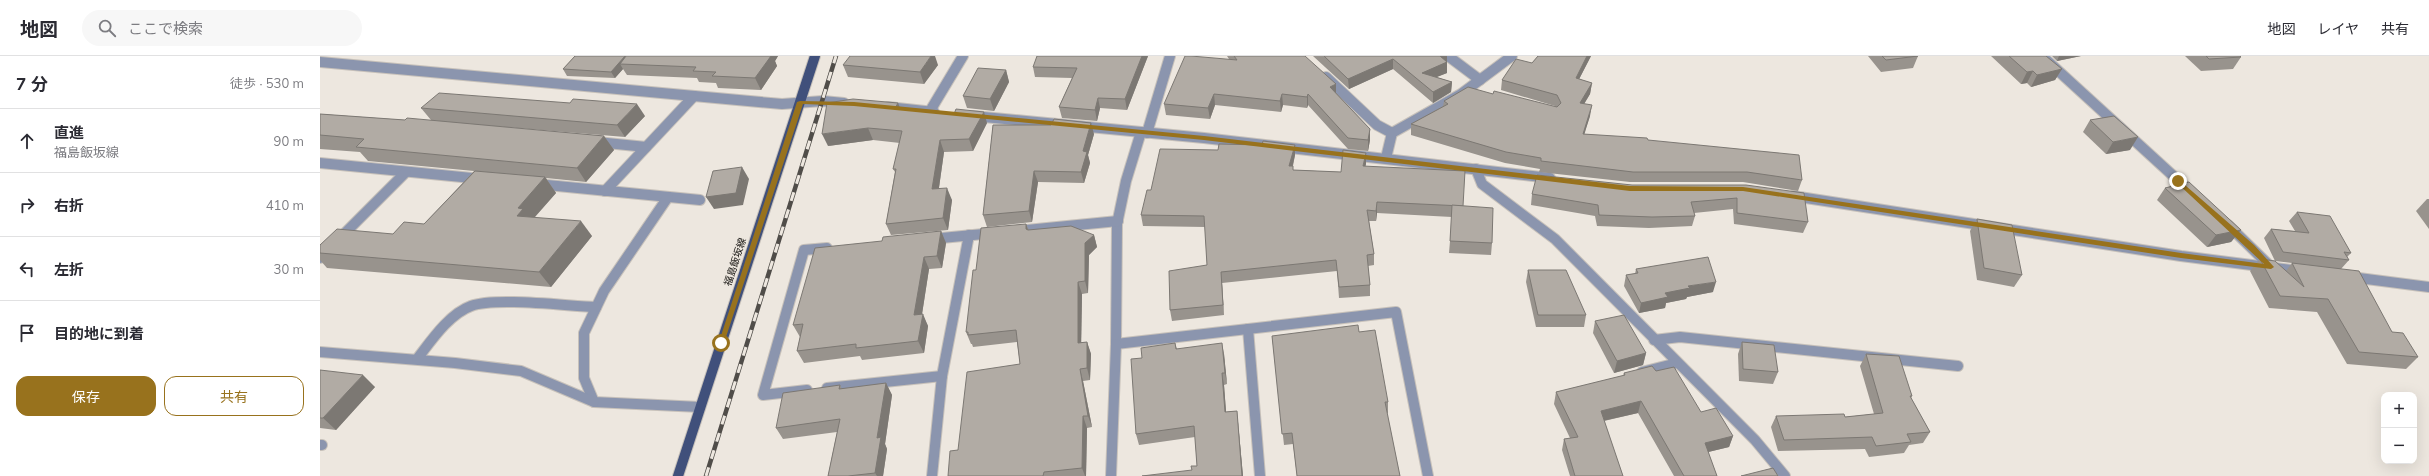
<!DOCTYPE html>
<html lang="ja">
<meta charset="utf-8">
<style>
body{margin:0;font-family:Mulish,"Noto Sans JP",sans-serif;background:#f7f7f7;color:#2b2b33}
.controls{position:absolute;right:12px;bottom:12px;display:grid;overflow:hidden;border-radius:8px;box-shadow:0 4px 16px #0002}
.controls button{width:36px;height:36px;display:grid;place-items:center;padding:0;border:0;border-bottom:1px solid #e1e1e2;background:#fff;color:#2b2b33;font:20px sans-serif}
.stop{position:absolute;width:12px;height:12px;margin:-9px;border:3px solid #98721d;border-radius:50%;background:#fff}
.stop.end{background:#98721d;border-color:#fff;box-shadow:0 1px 4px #0008}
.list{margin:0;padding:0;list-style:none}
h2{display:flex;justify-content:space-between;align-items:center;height:52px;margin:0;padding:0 16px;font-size:17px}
h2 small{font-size:13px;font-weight:400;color:#7c7c81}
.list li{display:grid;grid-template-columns:26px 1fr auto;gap:12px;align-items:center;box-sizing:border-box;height:64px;padding:0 16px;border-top:1px solid #e1e1e2}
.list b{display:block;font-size:15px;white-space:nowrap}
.list p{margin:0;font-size:13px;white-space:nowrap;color:#7c7c81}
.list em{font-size:13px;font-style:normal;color:#7c7c81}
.actions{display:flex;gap:8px;padding:12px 16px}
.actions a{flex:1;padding:9px 0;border:1px solid #98721d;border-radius:12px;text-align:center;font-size:14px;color:#98721d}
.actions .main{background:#98721d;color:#fff}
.icon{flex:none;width:22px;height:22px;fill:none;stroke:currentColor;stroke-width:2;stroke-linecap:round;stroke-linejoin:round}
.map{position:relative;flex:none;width:2109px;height:420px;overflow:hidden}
header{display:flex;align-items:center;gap:24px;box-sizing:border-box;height:56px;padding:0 20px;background:#fff;border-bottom:1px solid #e1e1e2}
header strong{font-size:19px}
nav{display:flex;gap:22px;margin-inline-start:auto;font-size:14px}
.search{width:280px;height:36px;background:#f7f7f7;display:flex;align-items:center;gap:10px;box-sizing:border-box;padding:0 14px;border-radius:22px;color:#7c7c81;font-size:15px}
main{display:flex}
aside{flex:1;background:#fff}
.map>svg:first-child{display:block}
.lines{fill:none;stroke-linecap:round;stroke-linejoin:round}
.lane-casing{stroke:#c7c1ba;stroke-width:12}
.street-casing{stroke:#c7c1ba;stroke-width:12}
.primary-casing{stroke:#c7c1ba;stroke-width:12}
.lane{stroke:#8b95ae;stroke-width:10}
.street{stroke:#8b95ae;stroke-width:10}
.primary{stroke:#40507b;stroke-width:10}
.rail-casing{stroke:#504d49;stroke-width:4.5}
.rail{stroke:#ede7df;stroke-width:3;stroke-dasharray:9;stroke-linecap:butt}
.wall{fill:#98938d;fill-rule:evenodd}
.shaded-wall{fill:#7c7873}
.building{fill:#b1aba4;stroke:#7c7873}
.route{fill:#98721d}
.labels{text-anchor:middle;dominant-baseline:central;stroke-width:4;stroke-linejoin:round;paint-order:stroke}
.street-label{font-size:10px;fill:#181613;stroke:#ede7df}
</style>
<header>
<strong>地図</strong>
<div class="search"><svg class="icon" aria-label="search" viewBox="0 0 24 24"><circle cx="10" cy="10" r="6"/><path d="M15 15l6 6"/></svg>ここで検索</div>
<nav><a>地図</a><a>レイヤ</a><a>共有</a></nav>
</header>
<main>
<aside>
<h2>7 分<small>徒歩 · 530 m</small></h2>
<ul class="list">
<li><svg class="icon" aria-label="ahead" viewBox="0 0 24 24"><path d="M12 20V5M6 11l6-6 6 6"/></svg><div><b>直進</b><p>福島飯坂線</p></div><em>90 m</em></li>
<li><svg class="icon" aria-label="right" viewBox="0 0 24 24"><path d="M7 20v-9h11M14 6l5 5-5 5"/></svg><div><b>右折</b></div><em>410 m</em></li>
<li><svg class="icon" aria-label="left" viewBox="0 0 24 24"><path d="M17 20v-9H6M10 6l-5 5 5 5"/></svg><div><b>左折</b></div><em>30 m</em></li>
<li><svg class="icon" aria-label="arrive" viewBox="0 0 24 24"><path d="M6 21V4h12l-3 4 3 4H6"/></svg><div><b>目的地に到着</b></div></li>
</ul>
<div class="actions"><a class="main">保存</a><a>共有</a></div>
</aside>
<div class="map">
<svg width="2109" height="420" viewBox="0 0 2109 420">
<rect width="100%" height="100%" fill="#ede7df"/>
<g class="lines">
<defs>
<g id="lane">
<polyline points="277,86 326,91"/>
<polyline points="0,107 162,123"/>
<polyline points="217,128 380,144"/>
<polyline points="285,135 374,40"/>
<polyline points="348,141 284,235 264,277 264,322 274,346 380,351"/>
<polyline points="0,202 86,116"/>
<polyline points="0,296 135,307 201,315 274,346"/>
<path d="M97 303C111 285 129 258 151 250 175 241 247 250 276 251"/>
<polyline points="0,389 2,389"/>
</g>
<g id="street">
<polyline points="1128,0 1160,24"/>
<polyline points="1722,0 1872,137"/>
<polyline points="0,6 462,48 503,45 524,47"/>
<polyline points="1006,21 1057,69 1072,77"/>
<polyline points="568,51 614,56"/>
<polyline points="610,55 643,0"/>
<polyline points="653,60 884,82 1230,122"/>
<polyline points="821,76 806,125 797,168 796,288 1076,256 1108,420"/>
<polyline points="827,77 850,0"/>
<polyline points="1066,102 1072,77 1141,38 1192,0"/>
<polyline points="1156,113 1162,128 1235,183 1435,384 1465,420"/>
<polyline points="1473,140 1861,200 1979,215"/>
<polyline points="1908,169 1951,211"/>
<polyline points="696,175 798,165"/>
<polyline points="611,183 674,177"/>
<polyline points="2031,221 2109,231"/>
<polyline points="928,273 940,420"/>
<polyline points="1334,284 1360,281 1638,310"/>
<polyline points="1322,316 1357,307"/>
<polyline points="507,332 622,320"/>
<polyline points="487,334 443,339 484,194 507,192"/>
<polyline points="612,420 622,320 649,179"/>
<polyline points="791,420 796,288"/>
</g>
<polyline id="primary" points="358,420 495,0"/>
</defs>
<use href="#lane" class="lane-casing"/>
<use href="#street" class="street-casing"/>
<use href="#primary" class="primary-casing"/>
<use href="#lane" class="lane"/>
<use href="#street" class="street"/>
<use href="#primary" class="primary"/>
<defs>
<polyline id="rail" points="386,420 516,0"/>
</defs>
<use href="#rail" class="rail-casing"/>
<use href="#rail" class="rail"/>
</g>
<g class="wall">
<polygon points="255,0 458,0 455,5 457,10 441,34 398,32 396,27 379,26 377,22 307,19 303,13 295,22 247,20 243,13"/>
<polygon points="828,0 807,54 780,52 777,65 742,62 739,51 752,22 715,21 713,11"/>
<polygon points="907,0 985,0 1016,37 1050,73 1050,84 1048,95 1028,93 988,49 987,52 963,49 961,56 895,49 890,63 846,59 844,48 909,3"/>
<polygon points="993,0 1127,0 1127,17 1116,21 1132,26 1131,36 1113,47 1073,13 1029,33"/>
<polygon points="1218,0 1271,0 1259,23 1272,27 1270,38 1264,48 1270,60 1264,78 1328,84 1482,124 1478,135 1423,126 1310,126 1219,116 1220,113 1185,107 1091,79 1091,68 1123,50 1124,45 1173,38 1236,51 1235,50 1181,34 1182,24 1212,7"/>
<polygon points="1548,0 1598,0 1593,12 1561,16"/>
<polygon points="1671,0 1726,0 1742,13 1735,24 1711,31 1707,27 1701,28"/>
<polygon points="1732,0 1761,0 1737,5"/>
<polygon points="1865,0 1920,0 1921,1 1913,13 1881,15"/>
<polygon points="523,9 618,9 604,28 528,21"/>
<polygon points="686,14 689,26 674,55 647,52 643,40"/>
<polygon points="101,52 325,60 305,81 148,68 284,80 294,94 266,126 226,122 236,137 215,161 272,180 231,231 7,212 0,204 0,189 73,178 104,168 154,115 48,105 40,96 0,93 0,58 85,64 111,64"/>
<polygon points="580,52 667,67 653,95 624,96 619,132 632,144 628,174 571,179 566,168 575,116 573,113 580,87 553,84 508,90"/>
<polygon points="1770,64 1810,94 1786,98 1763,76"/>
<polygon points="673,69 774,78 768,99 770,107 764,127 718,126 712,166 667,171 663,159"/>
<polygon points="975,89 975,99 973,110 973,114 1021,116 1046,108 1045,110 1143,150 1172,187 1171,199 1129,197 1132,161 1057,157 1056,165 1049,165 1054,198 1054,209 1048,210 1050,229 1050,240 1019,242 1017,215 902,227 904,259 852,265 850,254 887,209 885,171 823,170 821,159 831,134 898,94"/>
<polygon points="1312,129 1426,129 1488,166 1483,177 1414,168 1413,153 1374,157 1375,160 1372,170 1329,172 1277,170 1275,160 1211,149 1212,138"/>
<polygon points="1845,132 1921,174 1911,186 1887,191 1837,144"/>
<polygon points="2107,143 2109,143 2109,173 2096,155"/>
<path d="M1977 156 2031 197 2027 201 2029 204 2021 213 2072 276 2098 301 2086 313 2027 308 1997 256 1949 252 1930 215 1940 203 1955 205 1944 182 1951 173 1975 175 1969 165ZM1955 205 1972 207 1966 215Z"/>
<polygon points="1657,163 1702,219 1694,231 1657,224 1650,175"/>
<polygon points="706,168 709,174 774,179 777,191 769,199 768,237 762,238 761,286 767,286 771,298 770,324 763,325 772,371 767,372 766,420 628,420 638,394 700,308 697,286 653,291 652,288 651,288 646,276 656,214"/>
<polygon points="621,175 626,187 622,212 609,213 602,258 608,270 604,297 542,304 540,300 484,307 477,295 480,281 473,269 562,185"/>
<polygon points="1316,213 1393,236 1367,241 1366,243 1346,247 1345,252 1319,257 1304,230 1306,219 1315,218"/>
<polygon points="1208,214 1266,259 1264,271 1216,271 1206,226"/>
<polygon points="1275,265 1326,297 1323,309 1294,317 1273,277"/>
<polygon points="1039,276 1068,346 1068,357 1067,357 1080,420 977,420 973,388 964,389 952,280"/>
<polygon points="1422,286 1458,316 1453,328 1419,325 1418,298"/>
<polygon points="855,287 857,293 904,298 907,328 904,329 906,356 917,355 918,366 923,420 872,414 877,410 875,381 819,389 816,378 822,302"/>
<polygon points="1546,298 1592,340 1591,342 1610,376 1603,387 1589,389 1584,397 1549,401 1545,393 1458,395 1451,371 1456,360 1525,361 1554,358 1540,310"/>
<polygon points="0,314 55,331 16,374 0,372"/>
<polygon points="1336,315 1381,356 1413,380 1409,391 1388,396 1397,420 1354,420 1318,357 1284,365 1303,420 1250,420 1242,394 1244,383 1250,382 1234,348 1236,336 1303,320 1304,317"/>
<polygon points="566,327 572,339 565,388 567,393 563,420 508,420 517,376 463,383 456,372 520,329 522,333"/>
</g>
<g class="shaded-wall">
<polygon points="305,0 313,0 300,8 303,13 295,22 291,16"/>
<polygon points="447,0 458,0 455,5 457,10 441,34 435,22"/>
<polygon points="611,0 615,0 618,9 604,28 600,16"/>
<polygon points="822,0 828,0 807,54 805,43"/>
<polygon points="1120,0 1127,0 1127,17 1102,27 1102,17"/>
<polygon points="1267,0 1271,0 1254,33 1256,22"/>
<polygon points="1739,0 1761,0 1737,5"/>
<polygon points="1073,3 1073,13 1029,33 1028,23"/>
<polygon points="1742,13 1735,24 1711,31 1717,19"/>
<polygon points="686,14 689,26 674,55 670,43"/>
<polygon points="1713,15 1707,27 1701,28 1707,16"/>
<polygon points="1132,26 1131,36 1113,47 1113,36"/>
<polygon points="1272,27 1270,38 1258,58 1260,47"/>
<polygon points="1016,28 1016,39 1010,31"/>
<polygon points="894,38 895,49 890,63 888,52"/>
<polygon points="962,38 963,49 961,56 960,45"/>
<polygon points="988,38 988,49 987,52 987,41"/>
<polygon points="778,42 780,52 777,65 775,54"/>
<polygon points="578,47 583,59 575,52"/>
<polygon points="317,48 325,60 305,81 297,69"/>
<polygon points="1272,49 1270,60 1261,89 1263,78"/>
<polygon points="664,56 667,67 653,95 649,83"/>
<polygon points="771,67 774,78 768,99 770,107 764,127 761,116 763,95"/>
<polygon points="548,72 553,84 508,90 502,78"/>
<polygon points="1050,73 1050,84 1048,95 1048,84"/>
<polygon points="284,80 294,94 266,126 257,112"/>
<polygon points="1818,81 1810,94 1786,98 1793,86"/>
<polygon points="620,84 624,96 617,145 612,133"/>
<polygon points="975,89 975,99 970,121 969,110"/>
<polygon points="1046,97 1046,108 1043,121 1043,110"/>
<polygon points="422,111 429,123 423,149 394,153 386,141"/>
<polygon points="714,115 718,126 712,166 709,155"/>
<polygon points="225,121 236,137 212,164 197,160 198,152"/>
<polygon points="627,132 632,144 628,174 623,162"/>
<polygon points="1057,146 1057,157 1056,165 1056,155"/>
<polygon points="261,165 272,180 231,231 219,216"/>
<polygon points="706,168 710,180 706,173"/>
<polygon points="1921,174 1911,186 1887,191 1896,179"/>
<polygon points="621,175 626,187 622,212 617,200"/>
<polygon points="774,179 777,191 769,199 768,237 765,225 765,187"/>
<polygon points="604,201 609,213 600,271 594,259"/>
<polygon points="901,216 902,227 904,259 903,249"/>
<polygon points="758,226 762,238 761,299 758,287"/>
<polygon points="1396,226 1393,236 1367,241 1366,243 1346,247 1345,252 1319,257 1321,247 1345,237 1368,230"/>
<polygon points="603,258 608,270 604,297 598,285"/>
<polygon points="767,286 771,298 770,324 767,312"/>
<polygon points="902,287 904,298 907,328 905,317"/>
<polygon points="1326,297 1323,309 1294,317 1297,305"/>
<polygon points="760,313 763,325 772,371 768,360"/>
<polygon points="902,317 904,329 907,368 905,356"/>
<polygon points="43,319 55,331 16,374 3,362"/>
<polygon points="566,327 572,339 565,388 567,393 563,420 557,420 555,417 557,382"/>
<polygon points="1321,345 1318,357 1278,366 1281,355"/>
<polygon points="917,355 918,366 923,420 922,420"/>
<polygon points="763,360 767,372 766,420 765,420 762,412"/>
<polygon points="1413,380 1409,391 1380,398 1385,387"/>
</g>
<g class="building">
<polygon points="255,0 305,0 291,16 243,13"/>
<polygon points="306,0 451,0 435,22 392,20 396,16 373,15 376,11 300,8"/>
<polygon points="530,0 611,0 600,16 523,9"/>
<polygon points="717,0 822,0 805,43 778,42 775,54 739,51 757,12 713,11"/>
<polygon points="865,0 871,0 917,4 914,0 985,0 1016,28 1010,31 1050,73 1048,84 1028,82 988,38 987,41 962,38 960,45 894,38 888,52 844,48"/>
<polygon points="1004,0 1120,0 1127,6 1102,17 1132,26 1113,36 1073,3 1028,23"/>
<polygon points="1218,0 1267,0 1256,22 1272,27 1260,47 1272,49 1263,78 1327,82 1328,84 1479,99 1482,124 1427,116 1313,116 1221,105 1221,102 1186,96 1091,68 1128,48 1124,45 1148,31 1173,38 1174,35 1237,51 1241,47 1237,39 1182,24 1196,3 1212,7"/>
<polygon points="1562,0 1598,0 1566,4"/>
<polygon points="1689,0 1726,0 1742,13 1717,19 1713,15 1707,16"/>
<polygon points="1886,0 1920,0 1921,1 1889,3"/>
<polygon points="658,12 686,14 670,43 643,40"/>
<polygon points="119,37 250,47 253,43 317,48 297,69 101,52"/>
<polygon points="533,43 578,47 575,52 634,58 636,53 664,56 649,83 620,84 612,133 627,132 623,162 566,168 576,113 573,113 582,75 548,72 502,78 507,47"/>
<polygon points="0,58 85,64 87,62 284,80 257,112 36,91 44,83 0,79"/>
<polygon points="1794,60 1818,81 1793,86 1770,64"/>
<polygon points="734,63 771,67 763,95 767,96 761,116 714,115 709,155 663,159 673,69 731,69"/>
<polygon points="943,85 975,89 969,110 973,110 973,114 1021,116 1023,94 1046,97 1043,110 1145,115 1143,150 1057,146 1056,155 1047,154 1054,198 1047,199 1050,229 1019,231 1016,204 901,216 903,249 850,254 849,215 887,209 884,160 821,159 827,134 831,134 840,93 898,94 899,88 942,89"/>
<polygon points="422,111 416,137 386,141 393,115"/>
<polygon points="155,115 225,121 198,152 203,153 197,160 261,165 219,216 0,197 0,189 17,173 73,178 84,166 104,168"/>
<polygon points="1217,119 1312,129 1426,129 1484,137 1488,166 1417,157 1417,142 1371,146 1375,160 1332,161 1279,159 1278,149 1212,138"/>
<polygon points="1869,126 1921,174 1896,179 1845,132"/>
<polygon points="1132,149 1173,152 1172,187 1130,185"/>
<polygon points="1977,156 2010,160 2031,197 2024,196 2029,204 1963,196 1951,173 1989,177"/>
<polygon points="1657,163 1692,169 1702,219 1664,212"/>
<polygon points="706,168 706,173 708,174 751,170 774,179 765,187 765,225 758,226 758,287 767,286 767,312 760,313 768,360 763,360 762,412 724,416 723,420 628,420 630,395 638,394 647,316 700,308 696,274 648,279 648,276 646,276 653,214 656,214 661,172"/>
<polygon points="621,175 617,200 604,201 594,259 603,258 598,285 536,292 536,288 477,295 483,268 473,269 495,192 562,185 563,181"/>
<polygon points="1388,201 1396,226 1368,230 1370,232 1345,237 1348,241 1321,247 1306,219 1318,217 1316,213"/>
<polygon points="1940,203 1955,205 1984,231 1972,207 2039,215 2072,276 2083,277 2098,301 2039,296 2008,243 1960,240"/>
<polygon points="1208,214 1246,214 1266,259 1218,259"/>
<polygon points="1304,259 1326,297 1297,305 1275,265"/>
<polygon points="1038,269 1039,276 1055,274 1068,346 1065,346 1080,420 977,420 972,377 962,378 952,280"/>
<polygon points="1422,286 1454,289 1458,316 1423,313"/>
<polygon points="855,287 856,293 902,287 905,317 902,317 905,356 917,355 922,420 822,420 872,414 871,410 877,410 874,370 816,378 811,303 822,302 821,292"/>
<polygon points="1546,298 1579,300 1592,340 1590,340 1610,376 1587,378 1591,386 1556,390 1552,381 1464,384 1456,360 1524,358 1525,361 1563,357"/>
<polygon points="1332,310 1336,315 1354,311 1381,356 1396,352 1413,380 1385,387 1397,420 1364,420 1321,345 1281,355 1303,420 1255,420 1244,383 1258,381 1236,336 1305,319 1304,317"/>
<polygon points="0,314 43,319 3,362 0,362"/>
<polygon points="566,327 557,382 561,381 555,417 528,420 508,420 520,363 456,372 463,337 520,329 519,333"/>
<polygon points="1453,412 1458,420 1421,420"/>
</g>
<polygon class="route" points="480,45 534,46 884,80 1310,130 1423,131 1861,197 1944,208 1856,126 1858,123 1934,189 1954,211 1951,213 1861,202 1423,135 1310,135 884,84 534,50 483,48 404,287 398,289 477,46"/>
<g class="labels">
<g class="street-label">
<text transform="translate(415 206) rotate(-72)">福島飯坂線</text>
</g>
</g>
</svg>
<div class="controls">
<button>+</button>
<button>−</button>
</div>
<div class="stop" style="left:401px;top:287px"></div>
<div class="stop end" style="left:1858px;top:125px"></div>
</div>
</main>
